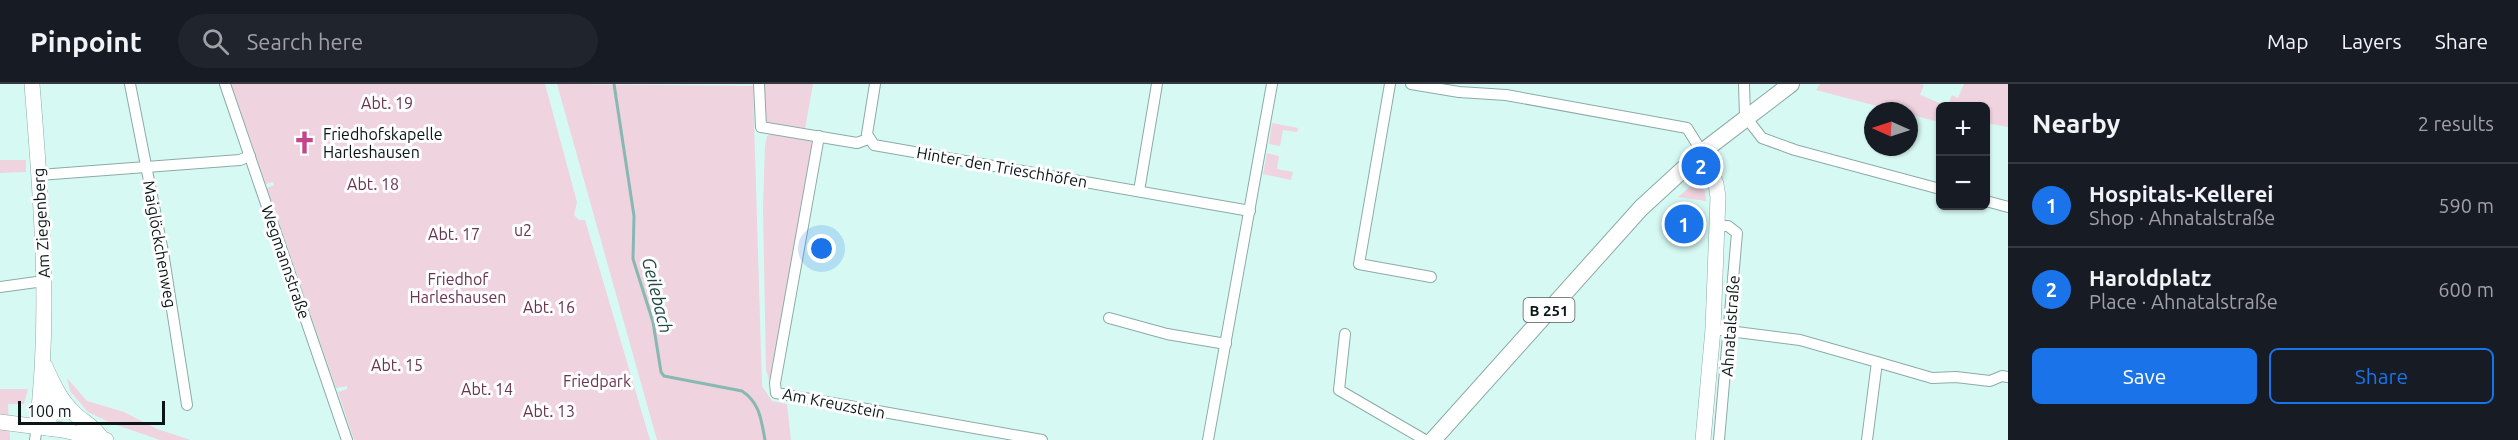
<!DOCTYPE html>
<meta charset="utf-8">
<style>
body{margin:0;font-family:Ubuntu,sans-serif;background:#20242c;color:#f1f3f6}
.controls{position:absolute;right:18px;top:18px;display:grid;overflow:hidden;border-radius:9px;box-shadow:0 2px 4px #0004}
.controls button{width:54px;height:54px;display:grid;place-items:center;padding:0;border:0;border-bottom:2px solid #363941;background:#171b24;color:#f1f3f6;font:30px sans-serif}
.compass{position:absolute;left:1864px;top:18px;width:54px;height:54px;border-radius:50%;background:#171b24;box-shadow:0 2px 4px #0004;rotate:273deg}
.scale{position:absolute;left:18px;bottom:15px;width:147px;box-sizing:border-box;padding-left:6px;border:3px solid #0a1615;border-top:0;font-size:16px;line-height:21px;white-space:nowrap;color:#0a1615;-webkit-text-stroke:4px #fefefe;paint-order:stroke}
.you{position:absolute;left:822px;top:165px;width:21px;height:21px;margin:-15px;border:4px solid #fff;border-radius:50%;background:#1a73e8;box-shadow:0 0 0 9px #1a73e833}
.badge{display:grid;place-items:center;width:39px;height:39px;border-radius:50%;background:#1a73e8;color:#fff;font-size:20px;font-weight:700}
.pin{position:absolute;translate:-50% -50%;border:3px solid #fff;box-shadow:0 2px 6px #0006}
.list{margin:0;padding:0;list-style:none}
h2{display:flex;justify-content:space-between;align-items:center;height:78px;margin:0;padding:0 24px;font-size:26px}
h2 small{font-size:20px;font-weight:400;color:#9ea1a6}
.list li{display:grid;grid-template-columns:39px 1fr auto;gap:18px;align-items:center;box-sizing:border-box;height:84px;padding:0 24px;border-top:2px solid #363941}
.list b{display:block;font-size:22px;white-space:nowrap}
.list p{margin:0;font-size:20px;white-space:nowrap;color:#9ea1a6}
.list em{font-size:20px;font-style:normal;color:#9ea1a6}
.actions{display:flex;gap:12px;padding:18px 24px}
.actions a{flex:1;padding:14px 0;border:2px solid #1a73e8;border-radius:9px;text-align:center;font-size:21px;color:#1a73e8}
.actions .main{background:#1a73e8;color:#fff}
.icon{flex:none;width:33px;height:33px;fill:none;stroke:currentColor;stroke-width:2;stroke-linecap:round;stroke-linejoin:round}
.map{position:relative;flex:none;width:2008px;height:356px;overflow:hidden}
header{display:flex;align-items:center;gap:36px;box-sizing:border-box;height:84px;padding:0 30px;background:#171b24;border-bottom:2px solid #363941}
header strong{font-size:28px}
nav{display:flex;gap:33px;margin-inline-start:auto;font-size:21px}
.search{width:420px;height:54px;background:#20242c;display:flex;align-items:center;gap:15px;box-sizing:border-box;padding:0 21px;border-radius:33px;color:#9ea1a6;font-size:22px}
main{display:flex}
aside{flex:1;background:#171b24}
.map>svg:first-child{display:block}
.green{fill:#efd3df}
.lines{fill:none;stroke-linecap:round;stroke-linejoin:round}
.stream{stroke:#87b9b2;stroke-width:3}
.street-casing{stroke:#8baba6;stroke-width:12}
.secondary-casing{stroke:#8baba6;stroke-width:16}
.primary-casing{stroke:#8baba6;stroke-width:18}
.street{stroke:#fff;stroke-width:10}
.secondary{stroke:#fff;stroke-width:15}
.primary{stroke:#fff;stroke-width:16}
.labels{text-anchor:middle;dominant-baseline:central;stroke-width:6;stroke-linejoin:round;paint-order:stroke}
.shield{fill:#fefefe;stroke:#535c5b;stroke-width:1.5}
.shield-label{font-size:15px;font-weight:bold;fill:#0a1615}
.park-label{font-size:16px;fill:#69344e;stroke:#fefefe}
.poi-label{font-size:16px;fill:#0a1615;stroke:#fefefe;text-anchor:start}
.street-label{font-size:16px;fill:#0a1615;stroke:#fefefe}
.water-label{font-size:18px;font-style:italic;fill:#1c4944;stroke:#fefefe}
</style>
<header>
<strong>Pinpoint</strong>
<div class="search"><svg class="icon" aria-label="search" viewBox="0 0 24 24"><circle cx="10" cy="10" r="6"/><path d="M15 15l6 6"/></svg>Search here</div>
<nav><a>Map</a><a>Layers</a><a>Share</a></nav>
</header>
<main>
<div class="map">
<svg width="2008" height="356" viewBox="0 0 2008 356">
<rect width="100%" height="100%" fill="#d7f9f4"/>
<g class="green">
<polygon points="231,0 545,0 577,118 574,131 579,136 585,136 650,356 354,356 338,308 347,305 347,302 336,304 267,104 274,101 273,98 266,100"/>
<polygon points="557,0 753,2 762,302 772,317 787,320 791,356 657,356"/>
<polygon points="760,0 813,0 805,45 766,39"/>
<polygon points="1820,0 1920,0 1924,1 1920,11 1947,22 1952,11 1958,14 1964,0 2008,0 2008,43 1986,39 1986,22 1940,22 1940,34 1935,37 1909,30 1909,27 1896,27 1816,6"/>
<polygon points="1272,39 1298,44 1297,48 1283,46 1280,62 1269,60"/>
<polygon points="778,48 804,53 812,58 812,66 772,296 769,296 766,286 763,124 765,62 767,52"/>
<polygon points="1267,69 1279,72 1277,85 1293,88 1291,96 1263,90"/>
<polygon points="0,76 26,76 26,88 0,89"/>
<polygon points="1696,98 1705,107 1706,117 1678,113"/>
<polygon points="67,294 87,317 124,328 157,345 191,356 160,356 111,339 88,328 70,307"/>
<polygon points="0,305 28,305 24,320 8,320 10,356 0,356"/>
</g>
<g class="lines">
<path class="stream" d="M614 0 634 132 633 175 653 238 661 288 664 292 742 307C760 319 761 335 765 356"/>
<defs>
<g id="street">
<polyline points="130,0 163,168 187,321"/>
<polyline points="225,0 347,356"/>
<polyline points="759,0 761,43 857,59 868,55"/>
<polyline points="875,0 867,50 874,61 1250,127"/>
<polyline points="1390,0 1359,180 1431,193"/>
<polyline points="1411,0 1459,8 1506,11 1687,44 1702,68"/>
<polyline points="1744,0 1745,32 1762,54 1795,66 1940,105"/>
<polyline points="819,52 775,299 776,309 1042,356"/>
<polyline points="39,91 240,76 250,72"/>
<polyline points="1139,107 1157,0"/>
<polyline points="1986,117 2008,123"/>
<polyline points="1718,142 1728,142 1737,149 1719,356"/>
<polyline points="0,203 44,197"/>
<polyline points="1109,234 1167,250 1226,260"/>
<polyline points="1713,245 1800,256 1877,278 1867,356"/>
<polyline points="1345,250 1339,306 1425,356"/>
<polyline points="1877,278 1932,294 1956,293 1990,297 2002,292 2008,293"/>
<polyline points="35,356 37,342"/>
<polyline points="1208,356 1272,0"/>
</g>
<g id="secondary">
<path d="M32 0C41 114 51 229 37 342"/>
<polyline points="1702,68 1716,100 1718,113 1713,245 1703,356"/>
<path d="M45 282C53 300 60 316 75 330 85 339 95 343 102 355"/>
<polyline points="0,338 63,346 106,356"/>
<polyline points="48,344 54,303"/>
</g>
<polyline id="primary" points="1433,356 1641,124 1702,68 1791,0"/>
</defs>
<use href="#street" class="street-casing"/>
<use href="#secondary" class="secondary-casing"/>
<use href="#primary" class="primary-casing"/>
<use href="#street" class="street"/>
<use href="#secondary" class="secondary"/>
<use href="#primary" class="primary"/>
</g>
<defs>
<symbol id="church-bare" viewBox="-9 -9 18 18"><path d="M-1.2-6h2.4v3.5h3.3v2.4h-3.3V6h-2.4V-.1h-3.3v-2.4h3.3Z" fill="#c6448b" stroke="#fefefe" stroke-width="2.5" paint-order="stroke"/></symbol>
</defs>
<g fill-rule="evenodd">
<use href="#church-bare" x="288" y="42" width="33" height="33"/>
</g>
<g class="labels">
<rect class="shield" x="1523.5" y="214" width="51" height="24" rx="4.5"/>
<g class="shield-label">
<text x="1549" y="226">B 251</text>
</g>
<g class="park-label">
<text x="387" y="19">Abt. 19</text>
<text x="373" y="100">Abt. 18</text>
<text x="523" y="146">u2</text>
<text x="454" y="150">Abt. 17</text>
<text x="458" y="195">Friedhof<tspan x="458" dy="18">Harleshausen</tspan></text>
<text x="549" y="223">Abt. 16</text>
<text x="397" y="281">Abt. 15</text>
<text x="597" y="297">Friedpark</text>
<text x="487" y="305">Abt. 14</text>
<text x="549" y="327">Abt. 13</text>
</g>
<g class="poi-label">
<text x="323" y="50">Friedhofskapelle<tspan x="323" dy="18">Harleshausen</tspan></text>
</g>
<g class="street-label">
<text transform="translate(1002 83) rotate(10)">Hinter den Trieschhöfen</text>
<text transform="translate(41 139) rotate(-93)">Am Ziegenberg</text>
<text transform="translate(160 160) rotate(80)">Maiglöckchenweg</text>
<text transform="translate(286 178) rotate(71)">Wegmannstraße</text>
<text transform="translate(1730 242) rotate(-86)">Ahnatalstraße</text>
<text transform="translate(834 319) rotate(11)">Am Kreuzstein</text>
</g>
<g class="water-label">
<text transform="translate(658 211) rotate(76)">Geilebach</text>
</g>
</g>
</svg>
<div class="controls">
<button>+</button>
<button>−</button>
</div>
<svg class="compass" viewBox="-18 -18 36 36"><path d="M0-13l5 13h-10z" fill="#e53935"/><path d="M0 13l5-13h-10z" fill="#9ea1a6"/></svg>
<div class="scale">100 m</div>
<div class="you"></div>
<div class="pin badge" style="left:1684px;top:140px">1</div>
<div class="pin badge" style="left:1701px;top:82px">2</div>
</div>
<aside>
<h2>Nearby<small>2 results</small></h2>
<ul class="list">
<li><span class="badge">1</span><div><b>Hospitals-Kellerei</b><p>Shop · Ahnatalstraße</p></div><em>590 m</em></li>
<li><span class="badge">2</span><div><b>Haroldplatz</b><p>Place · Ahnatalstraße</p></div><em>600 m</em></li>
</ul>
<div class="actions"><a class="main">Save</a><a>Share</a></div>
</aside>
</main>
